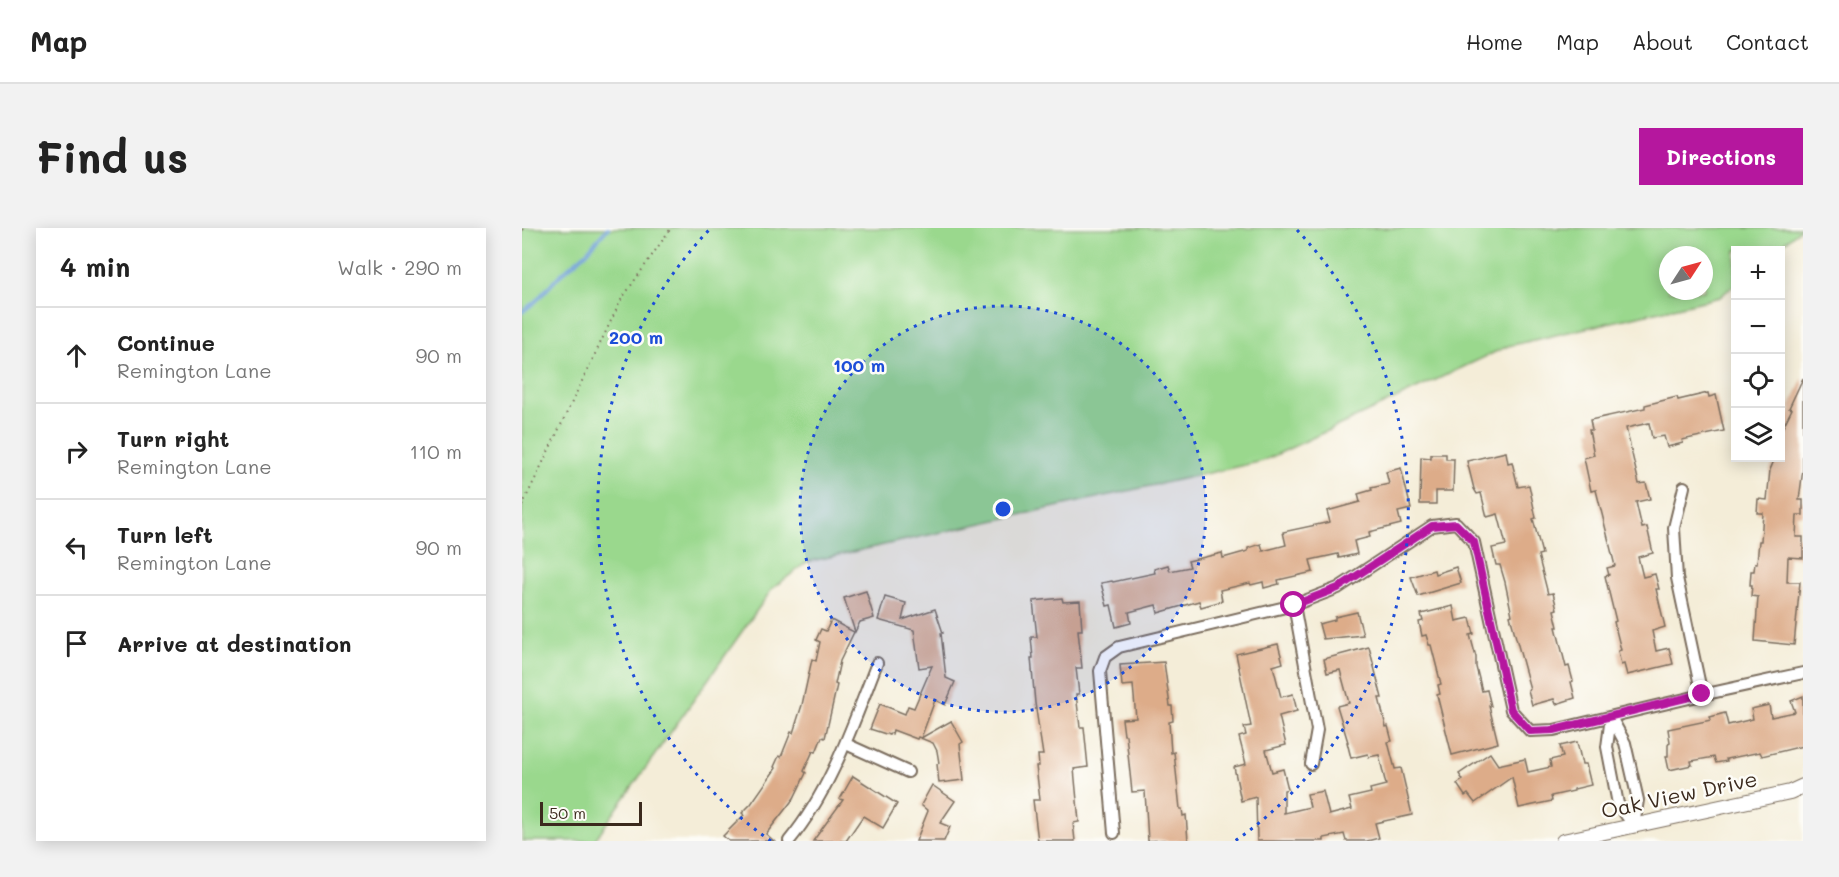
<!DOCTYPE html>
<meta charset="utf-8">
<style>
body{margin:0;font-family:Mali,sans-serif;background:#f2f2f2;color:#222}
.controls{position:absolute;right:18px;top:18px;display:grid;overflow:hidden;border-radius:0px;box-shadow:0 3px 15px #0003}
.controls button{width:54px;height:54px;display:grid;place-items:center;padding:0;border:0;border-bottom:2px solid #e0e0e0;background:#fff;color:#222;font:30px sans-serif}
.compass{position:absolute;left:1137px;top:18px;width:54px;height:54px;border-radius:50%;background:#fff;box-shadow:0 3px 15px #0003;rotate:54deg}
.scale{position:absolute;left:18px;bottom:15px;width:102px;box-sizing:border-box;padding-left:6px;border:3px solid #3b2a1e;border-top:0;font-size:16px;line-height:21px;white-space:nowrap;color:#3b2a1e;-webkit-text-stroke:4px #fdfcf7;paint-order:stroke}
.stop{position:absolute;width:18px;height:18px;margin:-14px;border:4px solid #b5179e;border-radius:50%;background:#fff}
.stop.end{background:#b5179e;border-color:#fff;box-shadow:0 2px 6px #0008}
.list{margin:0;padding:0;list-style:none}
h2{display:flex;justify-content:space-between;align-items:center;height:78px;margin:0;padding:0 24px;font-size:26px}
h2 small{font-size:20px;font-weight:400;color:#767676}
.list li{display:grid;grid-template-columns:39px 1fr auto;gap:18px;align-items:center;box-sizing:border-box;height:96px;padding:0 24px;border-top:2px solid #e0e0e0}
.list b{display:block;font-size:22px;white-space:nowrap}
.list p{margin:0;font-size:20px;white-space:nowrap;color:#767676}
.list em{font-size:20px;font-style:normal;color:#767676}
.icon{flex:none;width:33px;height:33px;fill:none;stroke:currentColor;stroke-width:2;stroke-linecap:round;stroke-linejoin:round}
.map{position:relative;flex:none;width:1281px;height:613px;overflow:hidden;border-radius:0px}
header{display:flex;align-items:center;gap:36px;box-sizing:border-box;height:84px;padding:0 30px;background:#fff;border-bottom:2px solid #e0e0e0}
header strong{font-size:28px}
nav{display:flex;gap:33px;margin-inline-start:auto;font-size:21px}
.intro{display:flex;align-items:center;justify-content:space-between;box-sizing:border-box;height:144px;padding:0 36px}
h1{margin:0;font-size:42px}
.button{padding:15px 27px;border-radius:0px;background:#b5179e;color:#fff;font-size:21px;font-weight:700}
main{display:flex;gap:36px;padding:0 36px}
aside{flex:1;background:#fff;border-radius:0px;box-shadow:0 3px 15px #0003}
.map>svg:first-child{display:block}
.green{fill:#9ad88d;stroke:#6a8156;stroke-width:1.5;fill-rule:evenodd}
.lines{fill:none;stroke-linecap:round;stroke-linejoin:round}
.stream{stroke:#71a0da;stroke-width:4}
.building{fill:#ddac89}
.minor-casing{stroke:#7c6e5f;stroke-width:14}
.tertiary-casing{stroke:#7c6e5f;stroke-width:16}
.path{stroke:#7c6e5f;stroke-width:2;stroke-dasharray:1.5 4.5;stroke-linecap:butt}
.minor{stroke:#fff;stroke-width:10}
.tertiary{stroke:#fff;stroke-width:14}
.route{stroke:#b5179e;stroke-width:8}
.ring{fill:none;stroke:#1d4ed8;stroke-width:3;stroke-dasharray:3 6}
.labels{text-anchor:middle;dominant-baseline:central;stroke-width:5;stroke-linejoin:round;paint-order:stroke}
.street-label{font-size:21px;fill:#3b2a1e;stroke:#fdfcf7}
.centre{fill:#1d4ed8;stroke:#fdfcf7;stroke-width:3}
.ring-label{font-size:18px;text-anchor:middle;font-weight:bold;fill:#1d4ed8;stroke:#fdfcf7;stroke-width:5;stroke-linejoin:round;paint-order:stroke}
</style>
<header>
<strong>Map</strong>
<nav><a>Home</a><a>Map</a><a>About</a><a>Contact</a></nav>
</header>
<div class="intro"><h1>Find us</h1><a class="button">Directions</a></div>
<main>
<aside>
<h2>4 min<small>Walk · 290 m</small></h2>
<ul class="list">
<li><svg class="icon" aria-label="ahead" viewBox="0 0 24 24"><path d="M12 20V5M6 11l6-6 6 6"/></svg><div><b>Continue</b><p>Remington Lane</p></div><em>90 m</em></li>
<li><svg class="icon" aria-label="right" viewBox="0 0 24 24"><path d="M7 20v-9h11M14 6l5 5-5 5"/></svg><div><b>Turn right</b><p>Remington Lane</p></div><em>110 m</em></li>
<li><svg class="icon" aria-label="left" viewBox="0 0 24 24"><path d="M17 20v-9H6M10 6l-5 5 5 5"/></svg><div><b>Turn left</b><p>Remington Lane</p></div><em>90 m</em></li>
<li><svg class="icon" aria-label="arrive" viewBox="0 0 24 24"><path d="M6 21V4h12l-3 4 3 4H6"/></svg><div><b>Arrive at destination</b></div></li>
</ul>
</aside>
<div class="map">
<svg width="1281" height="613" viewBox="0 0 1281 613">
<rect width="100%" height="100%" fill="#fdfcf7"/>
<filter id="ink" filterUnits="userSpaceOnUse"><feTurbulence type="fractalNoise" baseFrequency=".0167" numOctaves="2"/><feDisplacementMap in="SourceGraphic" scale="12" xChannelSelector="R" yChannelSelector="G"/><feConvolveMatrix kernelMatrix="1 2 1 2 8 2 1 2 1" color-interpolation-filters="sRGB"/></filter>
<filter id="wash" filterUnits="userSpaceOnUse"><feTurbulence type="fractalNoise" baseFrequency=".008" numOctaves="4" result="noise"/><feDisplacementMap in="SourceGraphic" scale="24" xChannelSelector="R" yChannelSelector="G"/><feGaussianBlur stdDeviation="1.35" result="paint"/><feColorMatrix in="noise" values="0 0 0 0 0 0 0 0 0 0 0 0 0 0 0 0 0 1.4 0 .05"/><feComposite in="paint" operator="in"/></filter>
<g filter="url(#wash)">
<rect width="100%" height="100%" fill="#f4edd8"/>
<path class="green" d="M0 0H1280L1253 22H1214L1213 56 1198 69 986 118 741 233 285 334 250 361 72 613H0ZM1146 27H1182V63H1146Z"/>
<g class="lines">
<polyline class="stream" points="0,84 14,73 37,48 64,25 86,0"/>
</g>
<g id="blocks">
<g class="building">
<polygon points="1281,150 1281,241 1277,272 1281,272 1281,287 1275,287 1274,309 1281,309 1281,330 1266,329 1265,354 1278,354 1272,417 1233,413 1236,369 1229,368 1230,357 1228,357 1229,343 1232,343 1233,335 1235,335 1237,313 1239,313 1241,285 1235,285 1236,271 1245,272 1248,242 1253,230 1258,230 1258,205 1270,181 1267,180"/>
<polygon points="1186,165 1187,169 1194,167 1202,203 1160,212 1161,215 1145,219 1142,208 1130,210 1127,195 1104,200 1117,256 1124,255 1128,271 1114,274 1120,300 1125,299 1131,325 1116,329 1121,349 1133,346 1137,361 1134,361 1143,399 1130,403 1134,423 1147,420 1151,436 1105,447 1102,436 1099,437 1096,423 1099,422 1092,394 1094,393 1083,348 1087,347 1085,340 1093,338 1074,262 1069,263 1062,230 1072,227 1067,202 1070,202 1068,192 1123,180 1123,177 1155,169 1156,172"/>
<polygon points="984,224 986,235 990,234 996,259 1007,257 1014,290 1011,291 1020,326 1016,327 1026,366 1031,365 1035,381 1032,382 1036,399 1034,399 1044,439 1047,438 1051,453 1049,454 1053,470 1034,476 1032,471 1010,477 1006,462 1008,461 988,388 990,387 983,354 978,337 974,337 970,320 984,317 976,286 965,289 959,265 955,266 952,261 945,233"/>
<polygon points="909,226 924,226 924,231 932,231 931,263 914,263 914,276 898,276 899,229 909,230"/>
<polygon points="879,240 889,281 876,284 879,296 847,304 848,309 832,313 835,326 817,330 816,326 788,332 791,344 756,352 757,356 742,360 741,354 729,357 728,355 698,362 700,373 679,379 677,373 636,385 634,377 607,384 609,395 594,399 589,377 585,378 579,355 590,353 591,354 633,345 632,341 646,337 648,343 668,339 666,333 700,325 701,330 726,323 726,320 739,316 741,323 764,317 761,304 808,294 805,283 838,274 836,266 850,262 849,260 867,256 864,244"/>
<polygon points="934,339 939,355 896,368 889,349 912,342 913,346"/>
<polygon points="344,363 352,390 338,394 333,404 322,370"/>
<polygon points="363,369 384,375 380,392 413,381 421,405 419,405 424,450 433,454 423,477 413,472 399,510 429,493 441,514 438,516 442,552 417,555 415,536 417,535 415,523 411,515 396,509 395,511 371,502 370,506 368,505 367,507 348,501 358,476 383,486 386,478 392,480 410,438 397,440 392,402 356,392"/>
<polygon points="540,370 541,374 558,373 560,402 556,402 560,440 554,440 557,466 554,466 558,499 562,499 566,539 552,541 557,594 551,595 553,613 516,613 511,572 518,572 514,538 517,538 516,527 521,527 513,475 509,430 511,430 509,409 515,409 511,373"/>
<polygon points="931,378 934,393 948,390 952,406 948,407 954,429 954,439 960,463 965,462 969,478 967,478 976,515 930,527 915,467 918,466 916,457 919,456 909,417 907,417 904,407 900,408 897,394 901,393 899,386"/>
<polygon points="835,384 841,407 801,411 797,396 813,392 813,389"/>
<polygon points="309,392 332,404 318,433 313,456 315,457 303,510 300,509 294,524 291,523 282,543 284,545 272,570 244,606 252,613 207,613 201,608 222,587 220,585 229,576 254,540 252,539 257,528 259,529 269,504 271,505 280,477 290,431 294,433 298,414 294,412 299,401 304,403"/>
<polygon points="756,416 761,435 751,438 759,469 771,466 775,483 757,488 764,517 744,522 750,544 761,541 766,561 762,562 762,585 788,579 785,566 801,563 807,587 830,581 827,570 849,565 848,561 864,557 857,527 847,529 846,526 829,530 825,514 826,514 815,478 827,475 818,442 805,445 802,431 847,419 860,470 857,470 864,499 866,498 870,513 866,514 873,541 879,540 890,587 853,595 857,610 845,613 824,613 822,606 802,610 802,613 735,613 734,569 719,573 712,539 724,536 717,509 724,507 722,499 729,498 714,426"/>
<polygon points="642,434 648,478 650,478 651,493 647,494 649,525 652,524 658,581 660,581 661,588 664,587 666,613 642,613 642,612 626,613 623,563 610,564 604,507 602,507 600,491 614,490 611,457 600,458 598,437"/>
<polygon points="1281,468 1281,518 1240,528 1238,524 1204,531 1205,533 1194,535 1192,529 1169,533 1170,537 1147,542 1144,528 1146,528 1146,517 1148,514 1146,501 1189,492 1188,489 1203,485 1206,497 1231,491 1229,481 1247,477 1249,489 1273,484 1269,473"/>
<polygon points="1055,514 1060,536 1064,536 1069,557 1052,561 1052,563 1029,568 1030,573 997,580 990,549 953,575 946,566 943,568 935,556 941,552 937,546 968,525 976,537 1003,531 1006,544 1029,539 1028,532 1041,529 1038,518"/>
<polygon points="331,548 375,576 361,600 341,588 324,613 291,613 321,572 318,571"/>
<polygon points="410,557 433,573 418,595 428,599 422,613 394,613 406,583 399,577"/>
</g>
</g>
</g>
<g filter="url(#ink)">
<use href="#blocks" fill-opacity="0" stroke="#7c6e5f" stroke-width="1.5"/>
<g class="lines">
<defs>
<g id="minor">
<polyline points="1162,259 1152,300 1155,350 1180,467"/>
<polyline points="772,377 795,502 789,536"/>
<polyline points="1089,489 1085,519 1096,576 1112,598"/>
<polyline points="1089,489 1103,515 1116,572 1112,598"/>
<polyline points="324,516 386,544"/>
<polyline points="592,605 578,443 583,429 597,419 772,377 816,360 910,298 934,295 952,314 989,482 1008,503 1032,502 1180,467 1281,445"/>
<path d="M267 613C309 562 331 496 355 435"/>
</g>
<polyline id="tertiary" points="1041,613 1268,564 1281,558"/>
</defs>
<use href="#minor" class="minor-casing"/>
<use href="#tertiary" class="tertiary-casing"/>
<g class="path">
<polyline points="0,2 5,0"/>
<polyline points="0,278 99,72 149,0"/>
</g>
<use href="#minor" class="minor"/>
<use href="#tertiary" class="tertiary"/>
</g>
</g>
<g class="lines" filter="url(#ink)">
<polyline class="route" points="772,377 816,360 910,298 934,296 952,314 989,482 1008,503 1032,502 1180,466"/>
</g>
<circle cx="481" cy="281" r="203" fill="#1d4ed8" fill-opacity=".12"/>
<g class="ring">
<circle cx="481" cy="281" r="203"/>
<path d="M249 613A405 405 0 0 1 187 2M775 2A405 405 0 0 1 713 613"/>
</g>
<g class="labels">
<g class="street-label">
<text transform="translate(1157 566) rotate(-12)">Oak View Drive</text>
</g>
</g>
<circle cx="481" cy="281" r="9" class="centre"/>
<g class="ring-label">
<text x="114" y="116">200 m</text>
<text x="337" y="144">100 m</text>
</g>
</svg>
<div class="controls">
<button>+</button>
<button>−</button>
<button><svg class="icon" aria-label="locate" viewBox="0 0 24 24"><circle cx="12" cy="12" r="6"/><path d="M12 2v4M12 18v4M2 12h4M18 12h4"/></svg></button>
<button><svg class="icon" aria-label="layers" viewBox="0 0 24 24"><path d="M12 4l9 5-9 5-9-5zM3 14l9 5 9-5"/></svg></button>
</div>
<svg class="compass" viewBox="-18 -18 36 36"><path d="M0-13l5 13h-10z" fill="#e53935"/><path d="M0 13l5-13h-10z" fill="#767676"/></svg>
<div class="scale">50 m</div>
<div class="stop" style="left:772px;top:377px"></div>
<div class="stop end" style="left:1180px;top:466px"></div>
</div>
</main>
